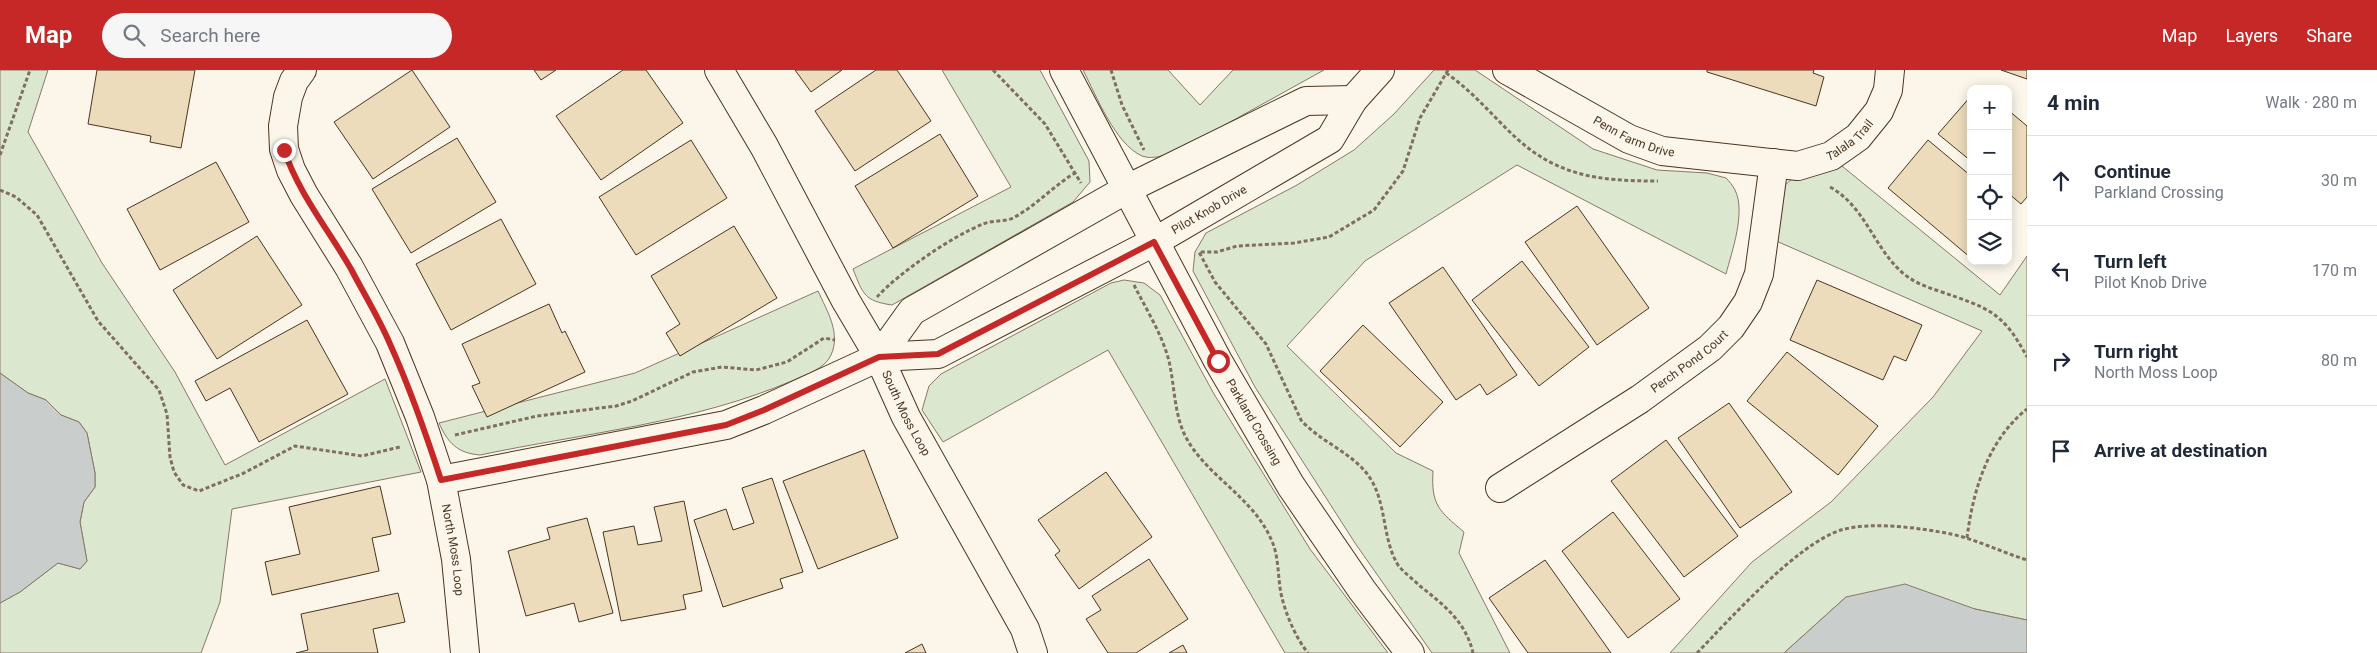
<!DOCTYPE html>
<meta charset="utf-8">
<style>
body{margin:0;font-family:Roboto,sans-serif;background:#f6f6f7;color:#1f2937}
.controls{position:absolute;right:15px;top:15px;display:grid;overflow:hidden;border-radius:10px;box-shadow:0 2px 12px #0003}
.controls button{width:45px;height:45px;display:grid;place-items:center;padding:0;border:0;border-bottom:1px solid #e0e1e3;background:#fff;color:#1f2937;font:25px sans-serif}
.stop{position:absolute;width:15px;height:15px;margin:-11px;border:4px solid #c62828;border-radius:50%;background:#fff}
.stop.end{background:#c62828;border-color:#fff;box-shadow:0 1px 5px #0008}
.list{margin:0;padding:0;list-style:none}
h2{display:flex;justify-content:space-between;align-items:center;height:65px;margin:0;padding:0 20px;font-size:21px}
h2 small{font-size:16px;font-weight:400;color:#747a83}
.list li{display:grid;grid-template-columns:32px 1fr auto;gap:15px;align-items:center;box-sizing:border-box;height:90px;padding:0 20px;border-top:1px solid #e0e1e3}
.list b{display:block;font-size:19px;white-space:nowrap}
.list p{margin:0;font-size:16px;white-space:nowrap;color:#747a83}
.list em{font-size:16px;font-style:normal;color:#747a83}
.icon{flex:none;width:28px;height:28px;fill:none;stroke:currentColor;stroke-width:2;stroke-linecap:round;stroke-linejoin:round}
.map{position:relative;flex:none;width:2027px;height:583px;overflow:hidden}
header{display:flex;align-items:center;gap:30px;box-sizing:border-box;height:70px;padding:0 25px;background:#c62828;color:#fff}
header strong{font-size:24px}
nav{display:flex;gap:28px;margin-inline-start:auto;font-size:18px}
.search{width:350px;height:45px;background:#f6f6f7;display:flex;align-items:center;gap:12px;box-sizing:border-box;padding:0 18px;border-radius:28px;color:#747a83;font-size:19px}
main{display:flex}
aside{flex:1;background:#fff}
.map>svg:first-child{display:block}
.green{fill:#dce7d0;stroke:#887966}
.water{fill:#c9cecd;stroke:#887966}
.building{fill:#ecdcbc;stroke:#4a3520}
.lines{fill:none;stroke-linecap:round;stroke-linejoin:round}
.minor-casing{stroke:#4a3520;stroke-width:30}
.path{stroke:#7f6f5c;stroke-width:3;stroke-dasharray:4 2.5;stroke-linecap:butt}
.minor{stroke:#fbf6e9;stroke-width:28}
.route{stroke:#c62828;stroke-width:6}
.labels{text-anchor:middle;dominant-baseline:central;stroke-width:4;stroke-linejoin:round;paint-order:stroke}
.street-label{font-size:12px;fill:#4a3520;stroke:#fbf6e9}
</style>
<header>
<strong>Map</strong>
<div class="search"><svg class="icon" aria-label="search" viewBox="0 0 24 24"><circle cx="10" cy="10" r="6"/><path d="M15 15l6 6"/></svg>Search here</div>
<nav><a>Map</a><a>Layers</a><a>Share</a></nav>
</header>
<main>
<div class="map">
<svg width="2027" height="583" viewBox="0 0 2027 583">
<rect width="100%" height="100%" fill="#fbf6e9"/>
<g class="green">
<polygon points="0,0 48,0 28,62 102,193 175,302 225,395 385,309 421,402 232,439 220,532 201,583 0,583 0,533 20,522 58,493 80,499 87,491 80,452 84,432 95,417 95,403 87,363 79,352 61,345 46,330 28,323 0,303"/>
<path d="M942 0H1040L1089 91 1090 112 1073 132 892 235C864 231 863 224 853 199L1011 117Z"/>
<path d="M1083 0H1168L1200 35 1233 0H1324L1176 82C1165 85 1153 90 1142 86 1115 74 1096 25 1083 0Z"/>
<path d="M1434 0H1475L1593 79 1657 100 1707 103 1726 108C1729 111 1733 116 1735 120 1746 142 1732 181 1726 204L1517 95 1365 191 1287 276 1396 383 1433 401C1431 435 1439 441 1464 462L1459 483 1510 583H1432L1355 473 1255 317 1193 201 1195 182 1206 163 1297 115 1354 80 1394 44Z"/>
<polygon points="1837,92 2000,225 2027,186 2027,550 1975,539 1846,527 1784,583 1670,583 1752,492 1831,432 1933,327 1982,261 1774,170 1784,116 1794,107"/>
<polygon points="1124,210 1144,213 1160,225 1214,324 1310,479 1388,583 1285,583 1108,280 943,372 922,340 929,316 941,304 1111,213"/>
<path d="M818 221C827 241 841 263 831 285 825 299 806 304 794 310 694 353 585 363 480 385 457 383 448 373 439 353L635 303Z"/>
</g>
<g class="water">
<polygon points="0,303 28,323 46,330 61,345 79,352 87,363 95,403 95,417 84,432 80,452 87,491 80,499 58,493 20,522 0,533"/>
<polygon points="1905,514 1975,539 2027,550 2027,583 1784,583 1846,527"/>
</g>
<g class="building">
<polygon points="97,0 195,0 181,78 150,72 151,66 88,54"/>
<polygon points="412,0 450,57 373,109 334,52"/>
<polygon points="534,0 556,0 541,10"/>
<polygon points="623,0 646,0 683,53 601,110 556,46"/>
<polygon points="795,0 842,0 811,22"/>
<polygon points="876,0 897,0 931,51 855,101 815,41"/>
<polygon points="1707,0 1814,0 1813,3 1824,7 1816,36 1707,2"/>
<polygon points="2001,0 2027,0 2027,9"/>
<polygon points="1971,26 1971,91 1938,64"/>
<polygon points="2008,40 2027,56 2027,127 2021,134 2008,123"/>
<polygon points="940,64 978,126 893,178 855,116"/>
<polygon points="457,68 496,132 411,183 372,119"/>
<polygon points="691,70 727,128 636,185 599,127"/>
<polygon points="1928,70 1971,106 1971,188 1888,118"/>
<polygon points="216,92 249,152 160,200 127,139"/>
<polygon points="1577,136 1649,238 1597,275 1525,172"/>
<polygon points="501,149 536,214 451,260 416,194"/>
<polygon points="734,156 777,228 680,286 666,263 680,254 651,206"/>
<polygon points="257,166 302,235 217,289 173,220"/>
<polygon points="1522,191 1589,277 1539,316 1472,230"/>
<polygon points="1443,197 1517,305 1487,325 1480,314 1456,330 1389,233"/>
<polygon points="1817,210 1922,255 1906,291 1894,286 1883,310 1790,270"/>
<polygon points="549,234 562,263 565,261 585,302 487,347 472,316 480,313 462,274"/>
<polygon points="307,250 348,324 259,372 230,318 206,331 195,311"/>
<polygon points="1363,255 1443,332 1400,377 1320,301"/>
<polygon points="1787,282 1878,356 1838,405 1747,331"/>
<polygon points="1729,333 1792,422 1740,458 1678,368"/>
<polygon points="1666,370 1738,466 1684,507 1611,411"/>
<polygon points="864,380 898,468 818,499 783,411"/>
<polygon points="1106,402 1152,467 1079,519 1055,485 1060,481 1038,450"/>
<polygon points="772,408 803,502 780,509 783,518 723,537 694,450 726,439 733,460 754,453 742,418"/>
<polygon points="380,416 391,464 372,468 379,501 272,525 265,492 300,484 289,437"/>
<polygon points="684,431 702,521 683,525 686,539 621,551 603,462 634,456 638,475 662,471 654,437"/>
<polygon points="1613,442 1680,529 1628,568 1562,481"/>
<polygon points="587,448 613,543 579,552 574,533 526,546 508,481 550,469 547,458"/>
<polygon points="1149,489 1188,549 1136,583 1108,583 1086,549 1101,540 1092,526"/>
<polygon points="1545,490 1611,583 1528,583 1489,528"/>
<polygon points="398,523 405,552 373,559 378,583 296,583 308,580 301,544"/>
<polygon points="922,574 926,583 905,583"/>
<polygon points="1183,575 1187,583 1169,583"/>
</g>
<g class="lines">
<defs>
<g id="minor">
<path id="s1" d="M302 0 294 11 288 27 283 56 284 79 291 100 304 125 349 197 390 273 420 347 441 410 456 489 465 583"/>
<path id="s2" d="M719 0 764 76 846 231 879 287 906 347 1025 559 1033 583"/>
<path id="s3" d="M1064 0 1218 291 1291 416 1362 520 1410 583"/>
<path id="s4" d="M1507 0 1629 69 1662 81 1798 96 1831 86 1858 67 1879 41 1888 20 1890 0"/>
<polyline points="879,287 912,241 1127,119 1306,31 1353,30"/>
<path id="s5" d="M441 410 726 355 764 340 879 287 938 284 1154 172 1330 69 1353 30 1380 0"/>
<path id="s6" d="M1500 418 1640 329 1710 278 1731 257 1748 232 1759 204 1774 93"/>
</g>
</defs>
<use href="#minor" class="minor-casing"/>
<g class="path">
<polyline points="993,0 1045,54 1081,113"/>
<polyline points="1111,0 1122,35 1144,80"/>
<path d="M1448 0 1420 48 1403 101 1374 140 1329 167 1294 173 1237 176 1217 182H1199L1215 212 1266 274 1301 350C1320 372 1354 383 1370 408 1387 434 1382 469 1398 495 1404 503 1413 509 1420 516 1444 535 1466 552 1473 583"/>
<path d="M1446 3C1471 20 1491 44 1513 65 1557 107 1600 111 1658 111"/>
<polyline points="0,85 30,0"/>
<path d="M1830 117C1866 137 1874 179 1904 204 1915 213 1927 217 1939 221 1987 238 2002 240 2027 287"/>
<polyline points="0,120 16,127 37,145 98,251 159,320 167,344 170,387 174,402 183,415 199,421 244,403 295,376 362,386 400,377"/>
<path d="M1134 215C1146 239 1162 264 1169 291 1175 317 1174 348 1188 371 1210 408 1253 428 1271 469 1280 488 1277 508 1282 528 1287 547 1296 568 1308 583"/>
<path d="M877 227C900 202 951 167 983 154 993 150 1004 152 1013 148 1036 136 1053 116 1075 103"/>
<polyline points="455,365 537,346 616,336 632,331 693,302 722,297 756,300 787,292 824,268 835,270"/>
<path d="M1967 468C1973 420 1988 370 2027 339"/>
<path d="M1697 583C1731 548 1797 474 1841 460 1872 451 1920 458 1951 464 1978 470 2001 482 2027 490"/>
</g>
<use href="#minor" class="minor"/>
</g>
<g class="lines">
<path class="route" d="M284 80C299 124 328 159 351 199 364 224 379 248 390 274 410 318 426 364 441 410L726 355 764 340 879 287 938 284 1154 172 1218 291"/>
</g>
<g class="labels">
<g class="street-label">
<text stroke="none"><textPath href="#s4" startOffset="144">Penn Farm Drive</textPath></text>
<text stroke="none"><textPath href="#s4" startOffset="371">Talala Trail</textPath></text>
<text stroke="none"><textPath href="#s5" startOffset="824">Pilot Knob Drive</textPath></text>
<text stroke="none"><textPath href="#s6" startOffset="228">Perch Pond Court</textPath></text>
<text stroke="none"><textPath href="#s2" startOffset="391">South Moss Loop</textPath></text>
<text stroke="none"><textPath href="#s3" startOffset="400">Parkland Crossing</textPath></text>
<text stroke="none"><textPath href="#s1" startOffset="522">North Moss Loop</textPath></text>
</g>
</g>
</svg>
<div class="controls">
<button>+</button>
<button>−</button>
<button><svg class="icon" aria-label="locate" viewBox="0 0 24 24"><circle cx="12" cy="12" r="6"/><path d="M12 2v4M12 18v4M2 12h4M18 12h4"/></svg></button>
<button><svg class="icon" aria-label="layers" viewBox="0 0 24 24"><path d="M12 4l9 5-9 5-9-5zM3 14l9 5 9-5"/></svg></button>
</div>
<div class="stop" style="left:1218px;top:291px"></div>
<div class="stop end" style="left:284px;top:80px"></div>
</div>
<aside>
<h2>4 min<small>Walk · 280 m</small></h2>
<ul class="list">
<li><svg class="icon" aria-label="ahead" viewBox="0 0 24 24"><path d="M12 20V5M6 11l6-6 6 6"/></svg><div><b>Continue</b><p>Parkland Crossing</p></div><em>30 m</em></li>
<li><svg class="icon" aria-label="left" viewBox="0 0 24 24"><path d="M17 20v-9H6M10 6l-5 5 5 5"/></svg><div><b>Turn left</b><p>Pilot Knob Drive</p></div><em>170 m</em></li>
<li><svg class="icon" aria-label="right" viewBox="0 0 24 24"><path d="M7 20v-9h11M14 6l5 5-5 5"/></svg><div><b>Turn right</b><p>North Moss Loop</p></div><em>80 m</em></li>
<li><svg class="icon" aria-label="arrive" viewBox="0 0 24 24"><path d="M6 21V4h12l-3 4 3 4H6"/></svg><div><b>Arrive at destination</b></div></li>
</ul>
</aside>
</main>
